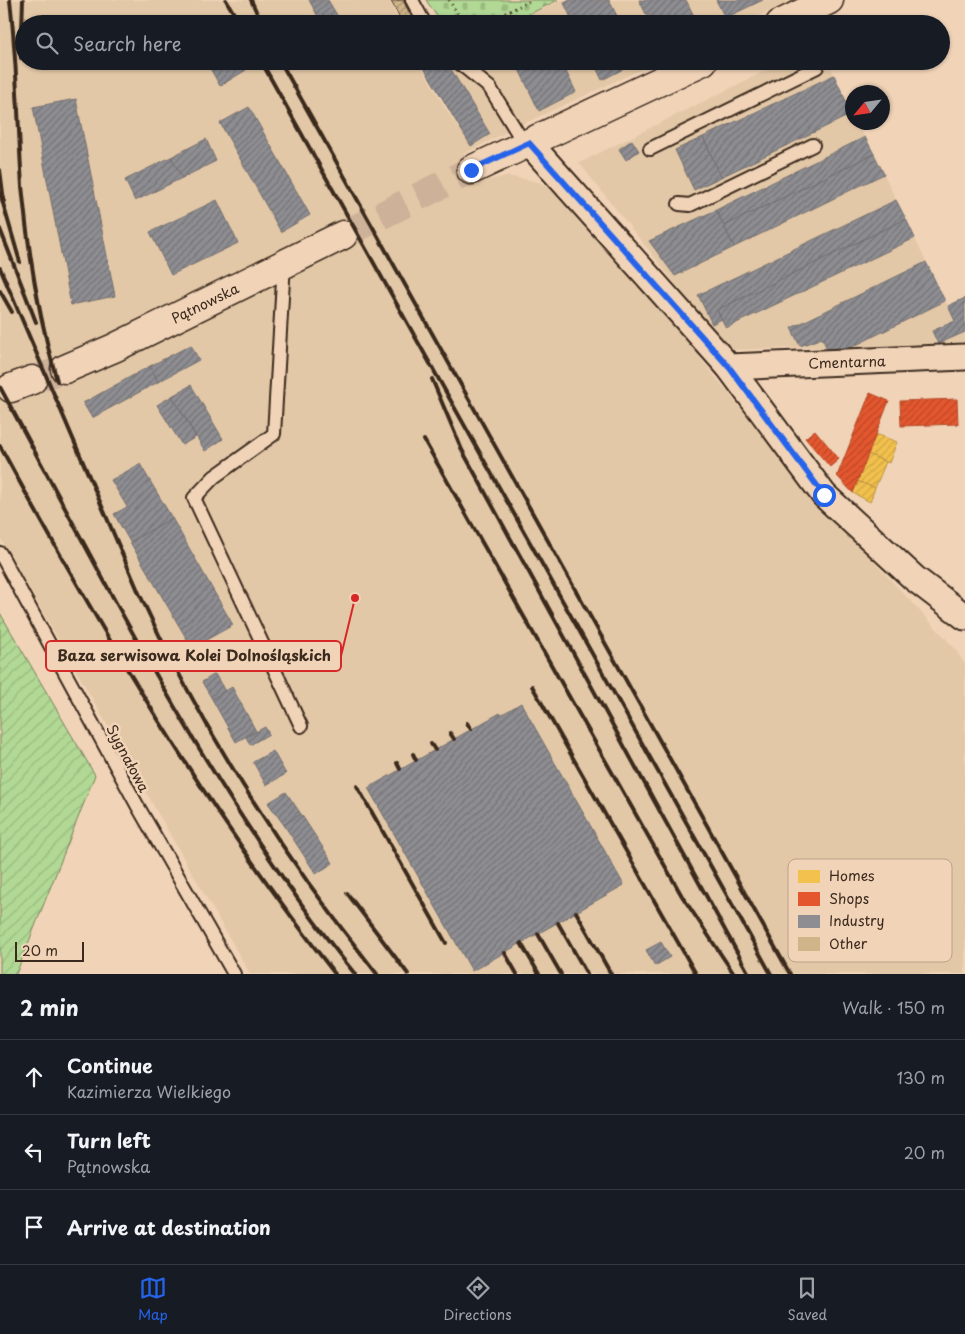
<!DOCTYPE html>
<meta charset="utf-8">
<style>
body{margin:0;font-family:"Playpen Sans",sans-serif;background:#20242c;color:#f1f3f6}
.compass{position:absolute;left:845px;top:85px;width:45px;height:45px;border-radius:50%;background:#171b24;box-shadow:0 1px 4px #0004;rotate:241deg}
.scale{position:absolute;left:15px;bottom:12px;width:69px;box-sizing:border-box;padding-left:5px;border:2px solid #3b2a1e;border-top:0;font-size:14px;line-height:18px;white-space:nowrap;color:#3b2a1e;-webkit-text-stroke:4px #f1d4b8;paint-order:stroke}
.stop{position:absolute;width:15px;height:15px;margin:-11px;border:4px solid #2563eb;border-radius:50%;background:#fff}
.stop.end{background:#2563eb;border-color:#fff;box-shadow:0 1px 5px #0008}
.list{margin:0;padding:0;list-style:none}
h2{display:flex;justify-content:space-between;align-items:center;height:65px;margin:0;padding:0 20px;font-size:21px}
h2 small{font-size:16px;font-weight:400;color:#9ea1a6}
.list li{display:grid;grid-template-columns:32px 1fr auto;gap:15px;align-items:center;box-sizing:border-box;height:75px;padding:0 20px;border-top:1px solid #363941}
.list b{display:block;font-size:19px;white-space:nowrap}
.list p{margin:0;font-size:16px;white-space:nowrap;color:#9ea1a6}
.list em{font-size:16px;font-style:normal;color:#9ea1a6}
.icon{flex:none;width:28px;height:28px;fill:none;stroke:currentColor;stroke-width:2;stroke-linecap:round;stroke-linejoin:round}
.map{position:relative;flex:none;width:965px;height:974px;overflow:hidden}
.search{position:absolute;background:#171b24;box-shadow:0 1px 4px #0004;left:15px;right:15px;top:15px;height:55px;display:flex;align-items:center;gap:12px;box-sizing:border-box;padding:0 18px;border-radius:28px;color:#9ea1a6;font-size:19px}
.sheet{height:290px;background:#171b24}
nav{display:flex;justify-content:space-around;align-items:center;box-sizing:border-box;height:70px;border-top:1px solid #363941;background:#171b24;font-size:14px;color:#9ea1a6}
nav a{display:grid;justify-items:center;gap:2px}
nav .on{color:#2563eb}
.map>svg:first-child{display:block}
.built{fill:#e3c8a7}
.cemetery{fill:url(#cemetery-stones);stroke:#768159}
.garden{fill:url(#garden-furrows);stroke:#768159}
.homes{fill:url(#homes-hatch);stroke:#bb9440}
.shops{fill:url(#shops-hatch);stroke:#b14a29}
.industry{fill:url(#industry-hatch);stroke:#746f6f}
.building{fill:url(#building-hatch);stroke:#3b2a1e}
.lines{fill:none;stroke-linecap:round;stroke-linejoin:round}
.tertiary-tunnel{stroke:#cdb299;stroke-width:28;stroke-dasharray:28 14;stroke-linecap:butt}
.service-casing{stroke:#3b2a1e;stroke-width:16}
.minor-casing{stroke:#3b2a1e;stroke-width:29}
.tertiary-casing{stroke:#3b2a1e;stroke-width:31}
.path{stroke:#3b2a1e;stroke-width:3;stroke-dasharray:1 4;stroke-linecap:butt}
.service{stroke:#f1d4b8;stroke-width:12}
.minor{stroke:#f1d4b8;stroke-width:25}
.tertiary{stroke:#f1d4b8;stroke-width:28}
.rail{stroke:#3b2a1e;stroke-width:4}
.route{stroke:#2563eb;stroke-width:6}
.labels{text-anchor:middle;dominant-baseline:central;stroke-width:5;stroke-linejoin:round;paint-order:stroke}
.street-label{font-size:14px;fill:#3b2a1e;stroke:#f1d4b8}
.key{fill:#f1d4b8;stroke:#baa18a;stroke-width:1}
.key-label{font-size:14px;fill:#3b2a1e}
.leader{fill:none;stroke:#d62828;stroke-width:2}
.callout-dot{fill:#d62828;stroke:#f1d4b8;stroke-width:2}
.callout{fill:#f1d4b8;stroke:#d62828;stroke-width:2}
.callout-label{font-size:15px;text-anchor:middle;font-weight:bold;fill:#3b2a1e}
</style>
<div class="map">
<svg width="965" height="974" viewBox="0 0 965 974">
<defs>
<pattern id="cemetery-stones" width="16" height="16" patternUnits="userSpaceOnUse" patternTransform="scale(1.25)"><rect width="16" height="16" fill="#b1d894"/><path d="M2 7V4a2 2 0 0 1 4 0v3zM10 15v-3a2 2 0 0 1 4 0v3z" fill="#99ba7f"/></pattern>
<pattern id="garden-furrows" width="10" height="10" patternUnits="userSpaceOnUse" patternTransform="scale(1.25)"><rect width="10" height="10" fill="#b1d894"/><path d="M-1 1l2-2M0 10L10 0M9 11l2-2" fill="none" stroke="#99ba7f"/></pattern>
<pattern id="homes-hatch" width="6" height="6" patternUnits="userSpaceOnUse" patternTransform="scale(1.25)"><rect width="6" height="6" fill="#f2c14e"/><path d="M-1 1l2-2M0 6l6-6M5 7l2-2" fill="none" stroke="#d0a644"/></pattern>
<pattern id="shops-hatch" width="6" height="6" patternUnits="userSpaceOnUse" patternTransform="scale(1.25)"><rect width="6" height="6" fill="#e4572e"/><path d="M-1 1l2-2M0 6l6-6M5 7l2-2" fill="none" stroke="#ba4827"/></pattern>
<pattern id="industry-hatch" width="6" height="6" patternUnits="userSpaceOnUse" patternTransform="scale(1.25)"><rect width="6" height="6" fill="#8d8d92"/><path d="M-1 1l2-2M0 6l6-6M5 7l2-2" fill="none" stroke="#747377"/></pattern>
<pattern id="building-hatch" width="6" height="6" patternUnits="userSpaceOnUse" patternTransform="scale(1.25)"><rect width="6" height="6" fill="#ceb58a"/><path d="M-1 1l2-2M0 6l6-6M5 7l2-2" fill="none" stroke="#a89370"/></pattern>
</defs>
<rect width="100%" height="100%" fill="#f1d4b8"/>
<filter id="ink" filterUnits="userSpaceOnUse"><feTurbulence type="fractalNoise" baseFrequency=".02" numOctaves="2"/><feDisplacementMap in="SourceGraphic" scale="10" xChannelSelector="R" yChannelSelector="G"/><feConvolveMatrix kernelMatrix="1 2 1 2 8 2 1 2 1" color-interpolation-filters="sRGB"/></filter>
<g filter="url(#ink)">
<g class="built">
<polygon points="0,0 389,0 400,24 24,24 24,61 418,61 459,131 423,63 660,61 523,124 462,155 482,181 508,176 539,182 567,197 593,224 806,490 953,646 965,664 965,974 250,974 0,538"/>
<polygon points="562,0 786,0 787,3 741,24 509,24"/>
<polygon points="785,61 828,61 852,114 852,122 857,123 884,174 945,301 948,305 965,298 965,343 728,350 579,163"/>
</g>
<polygon class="cemetery" points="426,0 558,0 509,24 442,24"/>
<polygon class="garden" points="0,613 95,775 16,974 0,974"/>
<g class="homes">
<polygon points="876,434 897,442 889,463 868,454"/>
<polygon points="868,454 886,462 875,488 857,481"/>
<polygon points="857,481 875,488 870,502 853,493"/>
</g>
<g class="shops">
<polygon points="870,393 889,401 853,493 837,476"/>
<polygon points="957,399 958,424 901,426 900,401"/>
<polygon points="815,430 839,459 830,467 805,438"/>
</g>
<g class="industry">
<polygon points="309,0 328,0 340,20 333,24 322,24"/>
<polygon points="570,0 609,0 621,24 574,24 564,3"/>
<polygon points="639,0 686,0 698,24 651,24"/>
<polygon points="716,0 763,0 725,18"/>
<polygon points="538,16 542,24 522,24"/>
<polygon points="206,61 241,61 246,70 220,86"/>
<polygon points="435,61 444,61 452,71 490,134 471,146 424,68"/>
<polygon points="515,61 561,61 576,92 539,111"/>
<polygon points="593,61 639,61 602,80"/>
<polygon points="834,75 852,114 721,177 703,137"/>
<polygon points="76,99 115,296 71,305 33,107"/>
<polygon points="249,107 310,215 281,232 220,123"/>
<polygon points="703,137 721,177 694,190 675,150"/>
<polygon points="865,137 874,154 724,226 716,210"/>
<polygon points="206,139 216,161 182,178 171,157"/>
<polygon points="632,140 639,151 626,160 619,149"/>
<polygon points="874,154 884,174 734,247 724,226"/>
<polygon points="171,157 182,178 135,201 125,180"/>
<polygon points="217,200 238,243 171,275 150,232"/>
<polygon points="896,200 906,219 717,310 722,319 712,324 698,295"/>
<polygon points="716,210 734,247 675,276 649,241"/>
<polygon points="906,219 915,238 726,328 717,310"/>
<polygon points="926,262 945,301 850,348 828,351 822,338 800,346 791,328"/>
<polygon points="965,298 965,332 938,344 932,331 955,321 948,306"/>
<polygon points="191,345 199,360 158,382 150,366"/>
<polygon points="150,366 158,382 92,418 83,403"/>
<polygon points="191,385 223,439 205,451 172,396"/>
<polygon points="172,396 196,437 182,445 157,405"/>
<polygon points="140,464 172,518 130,542 114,514 127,507 111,480"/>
<polygon points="172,518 233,625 192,648 130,542"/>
<polygon points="215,674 225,691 212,699 202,682"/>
<polygon points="232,687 256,731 236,742 212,699"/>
<polygon points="521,703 624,885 472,971 368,788 500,713 501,715"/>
<polygon points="265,727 269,734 250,745 246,737"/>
<polygon points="273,751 286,774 266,785 253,762"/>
<polygon points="286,792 301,814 284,825 268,803"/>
<polygon points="301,814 333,863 316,874 284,825"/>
<polygon points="661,942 670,957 655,966 646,950"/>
</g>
<polygon class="building" points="403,0 415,24 403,24 391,1"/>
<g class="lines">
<g class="tertiary-tunnel">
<polyline points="343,235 471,170"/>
<polyline points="32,380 65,369"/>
</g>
<defs>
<g id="service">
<polyline points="412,0 425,24"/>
<polyline points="457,61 490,88 525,145"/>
<polyline points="650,149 817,67"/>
<polyline points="679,204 690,205 813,145"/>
<polyline points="284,263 274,434 214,477 194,498 301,726"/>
<polyline points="0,553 137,805 234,974"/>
</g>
<g id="minor">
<polyline points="529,143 729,367 824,495 914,578 965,617"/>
<polyline points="729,367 965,357"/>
</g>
<g id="tertiary">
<polyline points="780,24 829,0"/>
<polyline points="471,170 703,61"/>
<polyline points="65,369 114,348 343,235"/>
<polyline points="11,388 32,380"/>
</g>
</defs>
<use href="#service" class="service-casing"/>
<use href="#minor" class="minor-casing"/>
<use href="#tertiary" class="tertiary-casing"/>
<g class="path">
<polyline points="449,0 464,24"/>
<polyline points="483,24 532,0"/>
</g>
<use href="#service" class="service"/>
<use href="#minor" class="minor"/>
<use href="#tertiary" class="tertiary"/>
<g class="rail">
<path d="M10 0C17 62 18 124 22 186 28 252 39 318 57 381"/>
<polyline points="226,0 240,24"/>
<polyline points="251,0 262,24"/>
<polyline points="21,58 23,0"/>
<polyline points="261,61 771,974"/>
<polyline points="280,61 790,974"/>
<polyline points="0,170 4,201"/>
<polyline points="0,193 20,262"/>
<polyline points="0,229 36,322"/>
<path d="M0 268 139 593C202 730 283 856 377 974"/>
<polyline points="0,291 12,312"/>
<polyline points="432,379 462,450 749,974"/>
<path d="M0 387C109 588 211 796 355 974"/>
<polyline points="424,440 682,896 734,974"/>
<path d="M0 446C100 630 206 809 335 974"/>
<polyline points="532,686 696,974"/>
<polyline points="467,723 471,729"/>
<polyline points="450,733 454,739"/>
<polyline points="431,744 435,750"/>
<polyline points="413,754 416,760"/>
<polyline points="397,763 400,769"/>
<polyline points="357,786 446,943"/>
<polyline points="347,893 408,974"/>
<polyline points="576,912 611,974"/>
<polyline points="558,923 587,974"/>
<polyline points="538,934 561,974"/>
<polyline points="521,943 539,974"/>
<polyline points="505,953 517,974"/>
</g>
</g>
</g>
<g class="lines" filter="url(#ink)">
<polyline class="route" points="471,170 529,143 729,367 824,495"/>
</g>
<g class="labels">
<g class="street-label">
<text transform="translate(205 303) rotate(-26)">Pątnowska</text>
<text transform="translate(847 362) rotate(-2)">Cmentarna</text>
<text transform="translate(128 758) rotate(62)">Sygnałowa</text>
</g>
</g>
<rect x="788" y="859" width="164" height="103" rx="8" class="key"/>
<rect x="798" y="870" width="22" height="13" fill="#f2c14e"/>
<rect x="798" y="892" width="22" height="14" fill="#e4572e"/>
<rect x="798" y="915" width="22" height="13" fill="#8d8d92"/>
<rect x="798" y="937" width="22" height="14" fill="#ceb58a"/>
<g class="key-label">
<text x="829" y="881">Homes</text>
<text x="829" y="904">Shops</text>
<text x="829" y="926">Industry</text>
<text x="829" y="949">Other</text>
</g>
<path class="leader" d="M355 598L341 656"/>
<circle class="callout-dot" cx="355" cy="598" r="5"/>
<rect class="callout" x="46" y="641" width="295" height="30" rx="5"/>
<g class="callout-label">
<text x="194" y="661">Baza serwisowa Kolei Dolnośląskich</text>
</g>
</svg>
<svg class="compass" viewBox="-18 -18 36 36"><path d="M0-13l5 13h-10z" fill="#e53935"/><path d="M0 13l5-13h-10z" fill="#9ea1a6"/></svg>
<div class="scale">20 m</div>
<div class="stop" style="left:824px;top:495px"></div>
<div class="stop end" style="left:471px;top:170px"></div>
<div class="search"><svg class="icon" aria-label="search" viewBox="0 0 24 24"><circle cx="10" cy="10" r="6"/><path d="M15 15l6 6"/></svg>Search here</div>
</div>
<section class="sheet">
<h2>2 min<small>Walk · 150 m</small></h2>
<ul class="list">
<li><svg class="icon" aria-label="ahead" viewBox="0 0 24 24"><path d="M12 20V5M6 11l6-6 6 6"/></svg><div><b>Continue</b><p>Kazimierza Wielkiego</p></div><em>130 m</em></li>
<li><svg class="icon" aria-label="left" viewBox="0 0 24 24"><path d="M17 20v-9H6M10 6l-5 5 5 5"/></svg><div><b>Turn left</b><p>Pątnowska</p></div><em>20 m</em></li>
<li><svg class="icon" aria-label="arrive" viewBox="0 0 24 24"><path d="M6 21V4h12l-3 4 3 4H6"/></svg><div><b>Arrive at destination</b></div></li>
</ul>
</section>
<nav>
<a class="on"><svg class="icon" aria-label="map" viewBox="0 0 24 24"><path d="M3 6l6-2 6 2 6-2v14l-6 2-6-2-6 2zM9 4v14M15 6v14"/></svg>Map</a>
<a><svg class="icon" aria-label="directions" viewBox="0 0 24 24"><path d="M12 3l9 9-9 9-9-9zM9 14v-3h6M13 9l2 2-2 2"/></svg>Directions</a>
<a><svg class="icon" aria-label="saved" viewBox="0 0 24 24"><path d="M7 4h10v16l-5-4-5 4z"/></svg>Saved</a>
</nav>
